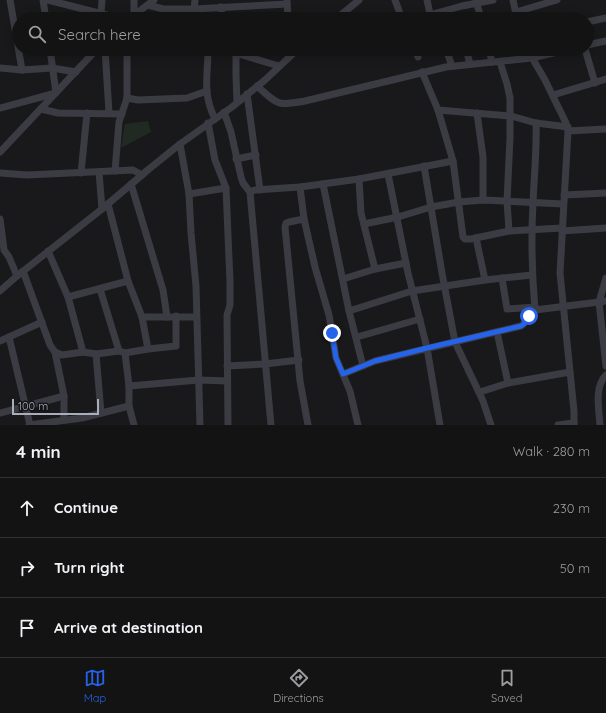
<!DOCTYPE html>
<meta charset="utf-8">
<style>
body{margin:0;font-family:Quicksand,sans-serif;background:#202022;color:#f1f3f6}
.scale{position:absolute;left:12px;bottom:10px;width:87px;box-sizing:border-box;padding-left:4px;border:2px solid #aaaebc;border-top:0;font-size:11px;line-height:14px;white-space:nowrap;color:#aaaebc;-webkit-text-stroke:3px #141416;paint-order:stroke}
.stop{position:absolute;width:12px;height:12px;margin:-9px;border:3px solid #2563eb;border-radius:50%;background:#fff}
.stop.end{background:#2563eb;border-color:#fff;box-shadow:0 1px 4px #0008}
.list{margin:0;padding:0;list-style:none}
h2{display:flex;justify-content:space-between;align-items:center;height:52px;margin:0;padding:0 16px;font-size:17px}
h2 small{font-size:13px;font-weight:400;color:#9d9ea0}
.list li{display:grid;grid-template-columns:26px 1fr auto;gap:12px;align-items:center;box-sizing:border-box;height:60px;padding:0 16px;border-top:1px solid #323234}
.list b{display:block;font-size:15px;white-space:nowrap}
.list em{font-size:13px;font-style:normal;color:#9d9ea0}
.icon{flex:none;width:22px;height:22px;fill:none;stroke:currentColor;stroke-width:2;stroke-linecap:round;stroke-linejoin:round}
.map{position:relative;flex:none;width:606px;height:425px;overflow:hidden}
.search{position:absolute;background:#131314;box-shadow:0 2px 10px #0003;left:12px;right:12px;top:12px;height:44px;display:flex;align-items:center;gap:10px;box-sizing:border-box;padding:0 14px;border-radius:22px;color:#9d9ea0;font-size:15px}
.sheet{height:232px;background:#131314}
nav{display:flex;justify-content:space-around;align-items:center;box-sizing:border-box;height:56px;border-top:1px solid #323234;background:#131314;font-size:11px;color:#9d9ea0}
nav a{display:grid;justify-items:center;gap:2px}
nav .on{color:#2563eb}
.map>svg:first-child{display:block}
.green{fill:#202a22}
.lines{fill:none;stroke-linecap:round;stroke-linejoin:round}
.minor{stroke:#3b3c43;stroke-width:7}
.route{stroke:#2563eb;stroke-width:5}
</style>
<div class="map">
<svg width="606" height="425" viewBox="0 0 606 425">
<rect width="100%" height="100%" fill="#19191b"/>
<polygon class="green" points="148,121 151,132 121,148 125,124"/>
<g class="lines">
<g class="minor">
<polyline points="10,0 22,70 52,68 76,72"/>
<polyline points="43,0 46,19"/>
<polyline points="48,0 122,19"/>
<polyline points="395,0 402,19"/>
<polyline points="427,0 430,14"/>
<polyline points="476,0 481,19"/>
<polyline points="513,0 517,19"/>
<polyline points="287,1 288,19"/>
<polyline points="148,5 163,9 194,9 287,4"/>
<polyline points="221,7 222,19"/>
<polyline points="516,12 557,0"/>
<polyline points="101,14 102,0"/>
<polyline points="134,17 134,0"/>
<polyline points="129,19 154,0"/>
<polyline points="193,19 195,0"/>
<polyline points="336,19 359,0"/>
<polyline points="415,19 462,6 493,0"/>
<polyline points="587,22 606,18"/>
<polyline points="587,45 606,41"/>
<polyline points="105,49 109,113"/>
<path d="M208 49C208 76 202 93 215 119"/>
<polyline points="222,49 279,66"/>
<polyline points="415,49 418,57"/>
<polyline points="446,49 452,66"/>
<polyline points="466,49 470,64"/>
<polyline points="489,49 492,62"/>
<polyline points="527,49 545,80 566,123 568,131 560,273 574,411 574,425"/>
<polyline points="585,49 595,83"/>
<polyline points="236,53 236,76 237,102"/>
<polyline points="500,62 507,84 510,98 510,138 507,201 509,231"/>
<polyline points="0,68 22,70"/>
<polyline points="422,72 438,110 453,161 463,237 465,239 471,239 509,231 562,228"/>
<path d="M257 86C278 105 277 106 305 101L446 67 532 58 570 49"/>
<polyline points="247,94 260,190"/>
<polyline points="553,95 606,79"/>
<polyline points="127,98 138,100 187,98 207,91"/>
<polyline points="0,108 56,93 50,49"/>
<polyline points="41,109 58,113 122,114"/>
<polyline points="438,110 511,116 536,123 568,127"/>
<polyline points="224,112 231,132 241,177 243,183 250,192 271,425"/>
<polyline points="477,113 483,157 483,200"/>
<polyline points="208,123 215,160 226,188 230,282 230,305 227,315 228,425"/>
<polyline points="568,131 606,129"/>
<polyline points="180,144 189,194 191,233 196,286 200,425"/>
<polyline points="0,152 97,49"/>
<polyline points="236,159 256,155"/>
<polyline points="424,166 442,273 455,342 483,401 491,425"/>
<polyline points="115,171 119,122 127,98 127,49"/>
<polyline points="99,172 102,209"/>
<polyline points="0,173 27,175 133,170 142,175"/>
<polyline points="81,173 87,113"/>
<polyline points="388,174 408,273 427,348 440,425"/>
<polyline points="359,179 361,213 375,269"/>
<polyline points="131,184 163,290 167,317"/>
<polyline points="323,184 349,311 363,366"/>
<polyline points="300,187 304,219 315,267 329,315 336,358 350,391 358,425"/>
<polyline points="250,192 255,190 300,187 359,179 453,161"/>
<polyline points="189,194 226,188"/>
<polyline points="564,195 606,193"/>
<polyline points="108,204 128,281 142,317 148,349 176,346 176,316"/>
<polyline points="0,219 4,250 9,257 17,276"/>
<polyline points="304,219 289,222 286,223 285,227 300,381 308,425"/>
<polyline points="364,224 398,217 431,207 459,202 483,200 563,204"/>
<polyline points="562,231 606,228"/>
<polyline points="476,238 485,280"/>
<polyline points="48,251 68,297 83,352"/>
<polyline points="23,271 50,345 55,352 62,355 83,352 96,354 119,351 125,353 148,349"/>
<polyline points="502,278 507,309 535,307"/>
<polyline points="343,279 375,269 406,263"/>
<polyline points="100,289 119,351"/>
<polyline points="0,291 17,276 102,209 149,169 180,144 232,107 265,80 298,49"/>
<polyline points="68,297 128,281"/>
<polyline points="606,301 599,302 606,366"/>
<path d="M535 310C532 275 531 239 533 203 534 176 537 150 536 123"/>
<polyline points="349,311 412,291 485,280 532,275"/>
<polyline points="142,317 196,317"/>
<polyline points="497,332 508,383"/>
<polyline points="9,337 30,425"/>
<polyline points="357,337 420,319"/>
<polyline points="0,341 42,322"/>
<polyline points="55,352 64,396 64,420"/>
<polyline points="125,353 129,386 129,406 134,425"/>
<polyline points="96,354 101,413"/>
<polyline points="227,366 265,364 299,360"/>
<path d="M343 374 375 361 521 326C527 322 529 314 535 310L599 302 606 278"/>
<polyline points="129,386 199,380 227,381"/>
<polyline points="480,392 508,383 570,372"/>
<polyline points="0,413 64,396"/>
<polyline points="29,425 82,418 129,406"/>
<polyline points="558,425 574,423"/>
<path d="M600 425C599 409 594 387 606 375"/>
</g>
</g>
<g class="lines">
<polyline class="route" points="332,333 336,358 343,374 375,361 427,348 521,326 524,324 529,316"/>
</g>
</svg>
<div class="scale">100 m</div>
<div class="stop" style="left:529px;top:316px"></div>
<div class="stop end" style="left:332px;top:333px"></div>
<div class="search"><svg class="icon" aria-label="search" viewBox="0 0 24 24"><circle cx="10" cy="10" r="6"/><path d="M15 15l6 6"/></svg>Search here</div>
</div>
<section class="sheet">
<h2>4 min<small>Walk · 280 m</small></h2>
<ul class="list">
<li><svg class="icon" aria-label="ahead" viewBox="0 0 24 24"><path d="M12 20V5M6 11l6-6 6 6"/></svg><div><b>Continue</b></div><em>230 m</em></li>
<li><svg class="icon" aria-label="right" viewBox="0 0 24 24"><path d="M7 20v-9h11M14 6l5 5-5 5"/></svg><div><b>Turn right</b></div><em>50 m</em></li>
<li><svg class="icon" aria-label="arrive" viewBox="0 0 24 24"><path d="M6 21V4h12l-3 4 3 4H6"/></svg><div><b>Arrive at destination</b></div></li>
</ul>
</section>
<nav>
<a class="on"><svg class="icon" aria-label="map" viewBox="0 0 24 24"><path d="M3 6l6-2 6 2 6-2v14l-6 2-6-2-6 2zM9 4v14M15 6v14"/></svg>Map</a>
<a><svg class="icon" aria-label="directions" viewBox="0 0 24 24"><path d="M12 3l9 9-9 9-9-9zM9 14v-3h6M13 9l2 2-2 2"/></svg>Directions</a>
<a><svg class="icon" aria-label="saved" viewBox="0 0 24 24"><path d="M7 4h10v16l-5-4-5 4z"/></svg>Saved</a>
</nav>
